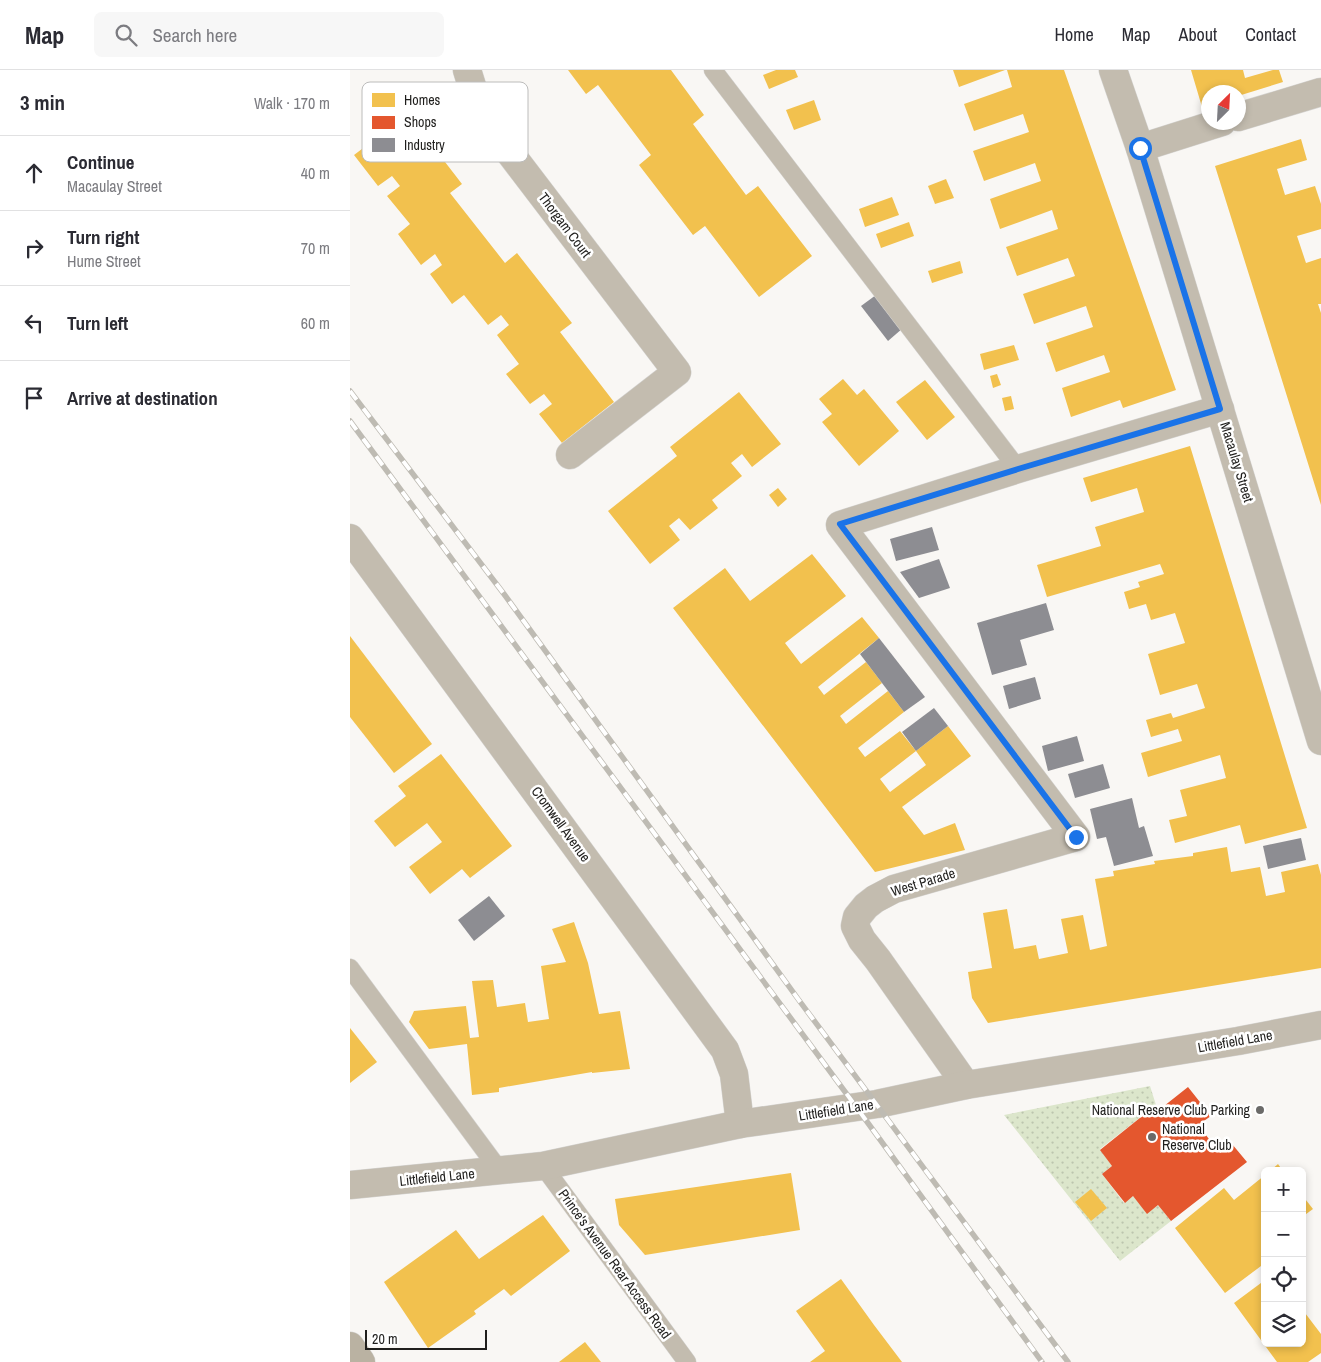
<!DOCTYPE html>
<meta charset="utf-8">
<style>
body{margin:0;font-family:"Archivo Narrow",sans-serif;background:#f7f7f7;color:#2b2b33}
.controls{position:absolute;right:15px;bottom:15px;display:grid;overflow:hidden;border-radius:8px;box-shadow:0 2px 8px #0003}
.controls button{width:45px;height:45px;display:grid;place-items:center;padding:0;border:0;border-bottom:1px solid #e1e1e2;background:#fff;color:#2b2b33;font:25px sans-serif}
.compass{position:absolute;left:851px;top:15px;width:45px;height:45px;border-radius:50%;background:#fff;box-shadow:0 2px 8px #0003;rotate:24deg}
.scale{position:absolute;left:15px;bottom:12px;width:122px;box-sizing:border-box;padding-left:5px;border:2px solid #1f1e1c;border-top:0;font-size:14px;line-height:18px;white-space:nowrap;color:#1f1e1c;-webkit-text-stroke:4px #fff;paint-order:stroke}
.stop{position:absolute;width:15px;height:15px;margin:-11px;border:4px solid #1a73e8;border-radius:50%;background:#fff}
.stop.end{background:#1a73e8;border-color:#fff;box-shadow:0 1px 5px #0008}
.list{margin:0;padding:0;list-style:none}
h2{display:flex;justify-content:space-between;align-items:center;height:65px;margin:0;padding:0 20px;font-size:21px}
h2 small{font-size:16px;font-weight:400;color:#7c7c81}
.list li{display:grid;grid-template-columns:32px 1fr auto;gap:15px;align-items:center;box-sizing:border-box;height:75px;padding:0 20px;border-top:1px solid #e1e1e2}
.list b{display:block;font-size:19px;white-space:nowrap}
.list p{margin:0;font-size:16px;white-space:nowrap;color:#7c7c81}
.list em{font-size:16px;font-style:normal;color:#7c7c81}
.icon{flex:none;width:28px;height:28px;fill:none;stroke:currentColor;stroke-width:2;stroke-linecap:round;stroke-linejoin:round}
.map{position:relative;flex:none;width:971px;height:1292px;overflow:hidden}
header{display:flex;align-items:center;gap:30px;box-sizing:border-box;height:70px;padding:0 25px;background:#fff;border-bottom:1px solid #e1e1e2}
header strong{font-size:24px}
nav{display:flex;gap:28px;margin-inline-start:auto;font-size:18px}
.search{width:350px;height:45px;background:#f7f7f7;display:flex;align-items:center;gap:12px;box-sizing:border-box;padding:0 18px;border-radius:8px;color:#7c7c81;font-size:19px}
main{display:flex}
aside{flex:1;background:#fff}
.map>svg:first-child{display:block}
.grass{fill:url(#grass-dots)}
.homes{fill:#f2c14e}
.shops{fill:#e4572e}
.industry{fill:#8d8d92}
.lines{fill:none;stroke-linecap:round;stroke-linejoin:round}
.service-casing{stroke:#d5d4d2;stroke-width:19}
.minor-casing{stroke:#d5d4d2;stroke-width:29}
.primary-casing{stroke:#d5d4d2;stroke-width:29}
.service{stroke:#c3bcaf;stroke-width:18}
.minor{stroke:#c3bcaf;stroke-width:28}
.primary{stroke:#bab2a2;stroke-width:28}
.rail-casing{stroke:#bebbb3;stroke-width:5.5}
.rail{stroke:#fff;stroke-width:4;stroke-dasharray:11;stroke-linecap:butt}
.route{stroke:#1a73e8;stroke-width:6}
.poi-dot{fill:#6b6a68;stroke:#fff;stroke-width:2}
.labels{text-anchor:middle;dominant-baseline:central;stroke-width:5;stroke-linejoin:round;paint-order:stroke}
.street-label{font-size:14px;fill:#1f1e1c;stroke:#fff}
.poi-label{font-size:14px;fill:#1f1e1c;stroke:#fff;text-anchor:end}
.key{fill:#fff;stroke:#bcbcbb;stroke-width:1}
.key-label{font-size:14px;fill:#1f1e1c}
</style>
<header>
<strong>Map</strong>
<div class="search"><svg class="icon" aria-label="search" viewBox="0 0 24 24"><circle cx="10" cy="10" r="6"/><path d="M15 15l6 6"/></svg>Search here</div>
<nav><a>Home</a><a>Map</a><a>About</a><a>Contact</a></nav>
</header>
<main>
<aside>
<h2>3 min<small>Walk · 170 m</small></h2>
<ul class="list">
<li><svg class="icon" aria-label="ahead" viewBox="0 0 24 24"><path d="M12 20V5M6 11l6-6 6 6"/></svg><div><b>Continue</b><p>Macaulay Street</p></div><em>40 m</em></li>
<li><svg class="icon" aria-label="right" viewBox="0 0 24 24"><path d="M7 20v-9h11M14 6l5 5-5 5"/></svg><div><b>Turn right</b><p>Hume Street</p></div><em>70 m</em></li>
<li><svg class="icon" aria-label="left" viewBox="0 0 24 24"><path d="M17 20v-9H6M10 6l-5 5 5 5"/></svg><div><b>Turn left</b></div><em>60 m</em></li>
<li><svg class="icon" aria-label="arrive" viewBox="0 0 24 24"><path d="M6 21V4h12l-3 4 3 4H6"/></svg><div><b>Arrive at destination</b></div></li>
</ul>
</aside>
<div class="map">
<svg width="971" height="1292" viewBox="0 0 971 1292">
<defs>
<pattern id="grass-dots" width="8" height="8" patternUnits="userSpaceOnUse" patternTransform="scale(1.25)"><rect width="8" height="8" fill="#dce6cb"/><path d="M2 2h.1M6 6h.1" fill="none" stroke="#bcc5ae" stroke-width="1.8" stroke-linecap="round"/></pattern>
</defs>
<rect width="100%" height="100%" fill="#f9f7f4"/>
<polygon class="grass" points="800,1016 806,1035 750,1079 762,1096 752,1104 774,1133 783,1126 797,1143 808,1135 821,1151 770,1191 654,1045"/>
<g class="homes">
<polygon points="218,0 321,0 354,45 343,54 396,125 408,116 462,186 409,227 355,156 343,165 309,121 289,95 301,85 248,15 236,24"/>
<polygon points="426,0 445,0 448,7 419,19 413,5"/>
<polygon points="603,0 655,0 609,17"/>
<polygon points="657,0 714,0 826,320 773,338 770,330 721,347 712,318 760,302 754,285 706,302 696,273 743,257 736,236 684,254 673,224 725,206 718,188 667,206 656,177 708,159 702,140 650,159 640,129 691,111 685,93 634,111 623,81 679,62 673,44 624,61 614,34 662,17"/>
<polygon points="841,0 893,0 895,8 923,0 929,0 933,12 888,26 888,22 858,22 858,35 852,37"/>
<polygon points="464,30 471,50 444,60 436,40"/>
<polygon points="58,44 112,114 100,123 155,193 167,183 222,253 210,262 264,332 212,373 189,344 202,334 194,324 180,334 156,304 169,294 147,265 159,255 151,245 138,255 114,225 102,234 80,204 92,195 85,184 71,195 48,164 60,154 37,126 50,116 42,106 28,116 4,85"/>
<polygon points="951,69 957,90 927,99 935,125 965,116 971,134 971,159 947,166 956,193 971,188 971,234 968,234 971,243 971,435 865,96"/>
<polygon points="596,109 604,128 585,134 578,116"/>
<polygon points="542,127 549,145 515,157 509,139"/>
<polygon points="559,152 564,166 531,178 526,164"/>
<polygon points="610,191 613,203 582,213 578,201"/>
<polygon points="664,275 669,290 634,300 630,284"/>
<polygon points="647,304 651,315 643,318 640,306"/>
<polygon points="493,309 507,325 514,319 549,361 509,396 472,352 482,344 469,329"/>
<polygon points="575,310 605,347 577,370 546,332"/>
<polygon points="389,322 431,374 402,397 392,384 381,393 392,406 362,430 368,438 340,460 329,448 319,456 330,470 300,494 258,441 327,386 320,377"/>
<polygon points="661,326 664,339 655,341 652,328"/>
<polygon points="840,376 957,758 895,774 890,755 825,773 819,750 837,746 830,720 876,708 870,685 798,707 791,683 832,671 828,659 801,667 796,650 821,643 823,648 855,638 847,614 810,625 798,584 835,573 825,543 801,550 796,534 779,539 774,522 790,517 788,512 814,504 810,494 697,527 687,495 751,476 745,457 794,442 787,418 741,432 733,408"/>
<polygon points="428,418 437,429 428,437 419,425"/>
<polygon points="462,484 496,526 435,573 451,594 512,547 529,568 468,617 474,625 516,592 532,613 490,646 496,654 538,621 554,642 508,678 515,687 550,661 566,681 530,709 540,722 576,695 566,681 598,656 621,686 552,737 574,765 605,753 615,780 525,802 323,538 375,498 400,531"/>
<polygon points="0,566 82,674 44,703 0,647"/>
<polygon points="91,684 162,776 120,808 112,799 80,824 59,797 92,772 77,753 45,777 24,751 56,726 48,716"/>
<polygon points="877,777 881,802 910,797 916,826 935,822 931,802 968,794 971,805 971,898 638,953 622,928 618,902 642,898 633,843 657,839 664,879 686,875 689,889 718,883 711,849 733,845 740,880 757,876 745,809 764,806 763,801 805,794 804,791 843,786 843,783"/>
<polygon points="224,852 238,893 249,944 270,941 280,999 242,1003 242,1002 149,1018 149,1022 122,1025 117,974 79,979 59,952 64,941 116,936 120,968 129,967 122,911 143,910 147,937 175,933 178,952 199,949 191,896 216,892 202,859"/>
<polygon points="0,958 27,992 0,1013"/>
<polygon points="928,1094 933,1101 920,1101"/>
<polygon points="441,1103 450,1160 295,1185 269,1155 265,1129"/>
<polygon points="915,1105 915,1193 875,1223 825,1158 874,1118 884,1130"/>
<polygon points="741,1119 757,1138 741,1151 725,1132"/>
<polygon points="952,1125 963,1139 952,1147"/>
<polygon points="193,1145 220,1181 161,1226 154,1219 124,1241 126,1244 78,1278 34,1212 106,1160 129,1189"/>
<polygon points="491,1209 524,1255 552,1292 460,1292 475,1281 446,1241"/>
<polygon points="915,1210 915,1273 952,1273 952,1239 971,1264 971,1283 958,1292 927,1292 884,1233"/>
<polygon points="235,1272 251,1292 209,1292"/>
</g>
<polygon class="shops" points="838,1017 861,1046 848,1055 870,1083 882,1074 897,1092 821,1151 808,1135 797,1144 783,1126 775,1133 752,1104 762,1096 750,1080 806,1035 809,1040"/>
<g class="industry">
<polygon points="526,225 553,258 538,271 511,236"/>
<polygon points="582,457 589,480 546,491 540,469"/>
<polygon points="589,489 600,518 569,528 550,502"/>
<polygon points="696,533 704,560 670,570 677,595 642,605 627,553"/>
<polygon points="529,568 575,627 554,642 510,584"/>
<polygon points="685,607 691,629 659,639 653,616"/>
<polygon points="584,638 598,656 566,681 552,662"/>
<polygon points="727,666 734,691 698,701 692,676"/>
<polygon points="753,694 760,718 725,728 718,704"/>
<polygon points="782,728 789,758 794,756 803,786 764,796 756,767 747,769 740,739"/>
<polygon points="951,768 956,790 918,799 913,776"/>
<polygon points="139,826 155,846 124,871 108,850"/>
</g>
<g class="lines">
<defs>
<g id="service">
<polyline points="363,0 668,399"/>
<polyline points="0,898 150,1101"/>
<polyline points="193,1096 337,1292"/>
</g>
<g id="minor">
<polyline points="117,0 131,45 327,302 220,385"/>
<polyline points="763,0 790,78 971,671"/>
<polyline points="888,47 971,22"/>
<polyline points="790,78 872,52"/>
<polyline points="0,468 375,980 384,1004 390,1054"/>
<polyline points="616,1015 528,890 512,870 505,856 507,847 516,836 525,829 544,819 726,767 490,455 668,399 870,339"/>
<polyline points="0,1115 193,1096 390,1054 527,1034 616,1015 888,971 971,955"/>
</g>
<polyline id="primary" points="0,1276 11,1292"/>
</defs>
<use href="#service" class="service-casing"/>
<use href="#minor" class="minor-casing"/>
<use href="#primary" class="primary-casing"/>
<use href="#service" class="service"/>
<use href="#minor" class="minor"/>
<use href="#primary" class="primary"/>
<defs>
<g id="rail">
<polyline points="0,321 154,524 451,933 718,1292"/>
<polyline points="0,351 507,1038 692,1292"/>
</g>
</defs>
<use href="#rail" class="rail-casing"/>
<use href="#rail" class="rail"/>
</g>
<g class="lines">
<polyline class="route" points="726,767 490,454 668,399 870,339 790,78"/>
</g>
<g class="poi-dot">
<circle cx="910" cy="1040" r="5"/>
<circle cx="802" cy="1067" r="5"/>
</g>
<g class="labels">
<g class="street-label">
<text transform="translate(215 155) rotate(53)">Thorgam Court</text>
<text transform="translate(887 392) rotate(73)">Macaulay Street</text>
<text transform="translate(211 754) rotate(54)">Cromwell Avenue</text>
<text transform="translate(573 812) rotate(-17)">West Parade</text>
<text transform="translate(885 971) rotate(-10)">Littlefield Lane</text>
<text transform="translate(486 1040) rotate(-9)">Littlefield Lane</text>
<text transform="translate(87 1107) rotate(-6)">Littlefield Lane</text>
<text transform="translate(265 1194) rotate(54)">Prince's Avenue Rear Access Road</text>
</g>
<g class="poi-label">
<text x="900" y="1040">National Reserve Club Parking</text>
<text x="812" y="1059" text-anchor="start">National<tspan x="812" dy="16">Reserve Club</tspan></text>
</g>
</g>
<rect x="12" y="12" width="166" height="80" rx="8" class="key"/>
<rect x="22" y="23" width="23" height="14" fill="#f2c14e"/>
<rect x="22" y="46" width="23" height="13" fill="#e4572e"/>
<rect x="22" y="68" width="23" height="14" fill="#8d8d92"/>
<g class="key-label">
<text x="54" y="35">Homes</text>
<text x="54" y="57">Shops</text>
<text x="54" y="80">Industry</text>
</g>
</svg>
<div class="controls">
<button>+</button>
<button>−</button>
<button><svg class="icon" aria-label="locate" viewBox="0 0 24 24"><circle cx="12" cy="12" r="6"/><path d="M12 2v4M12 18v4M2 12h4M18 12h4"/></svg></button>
<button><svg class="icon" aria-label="layers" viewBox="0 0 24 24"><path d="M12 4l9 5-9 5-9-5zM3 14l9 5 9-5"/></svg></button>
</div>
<svg class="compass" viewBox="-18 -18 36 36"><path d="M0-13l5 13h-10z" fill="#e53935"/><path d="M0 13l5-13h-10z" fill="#7c7c81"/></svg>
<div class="scale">20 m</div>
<div class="stop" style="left:790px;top:78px"></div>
<div class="stop end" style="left:726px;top:767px"></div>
</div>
</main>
